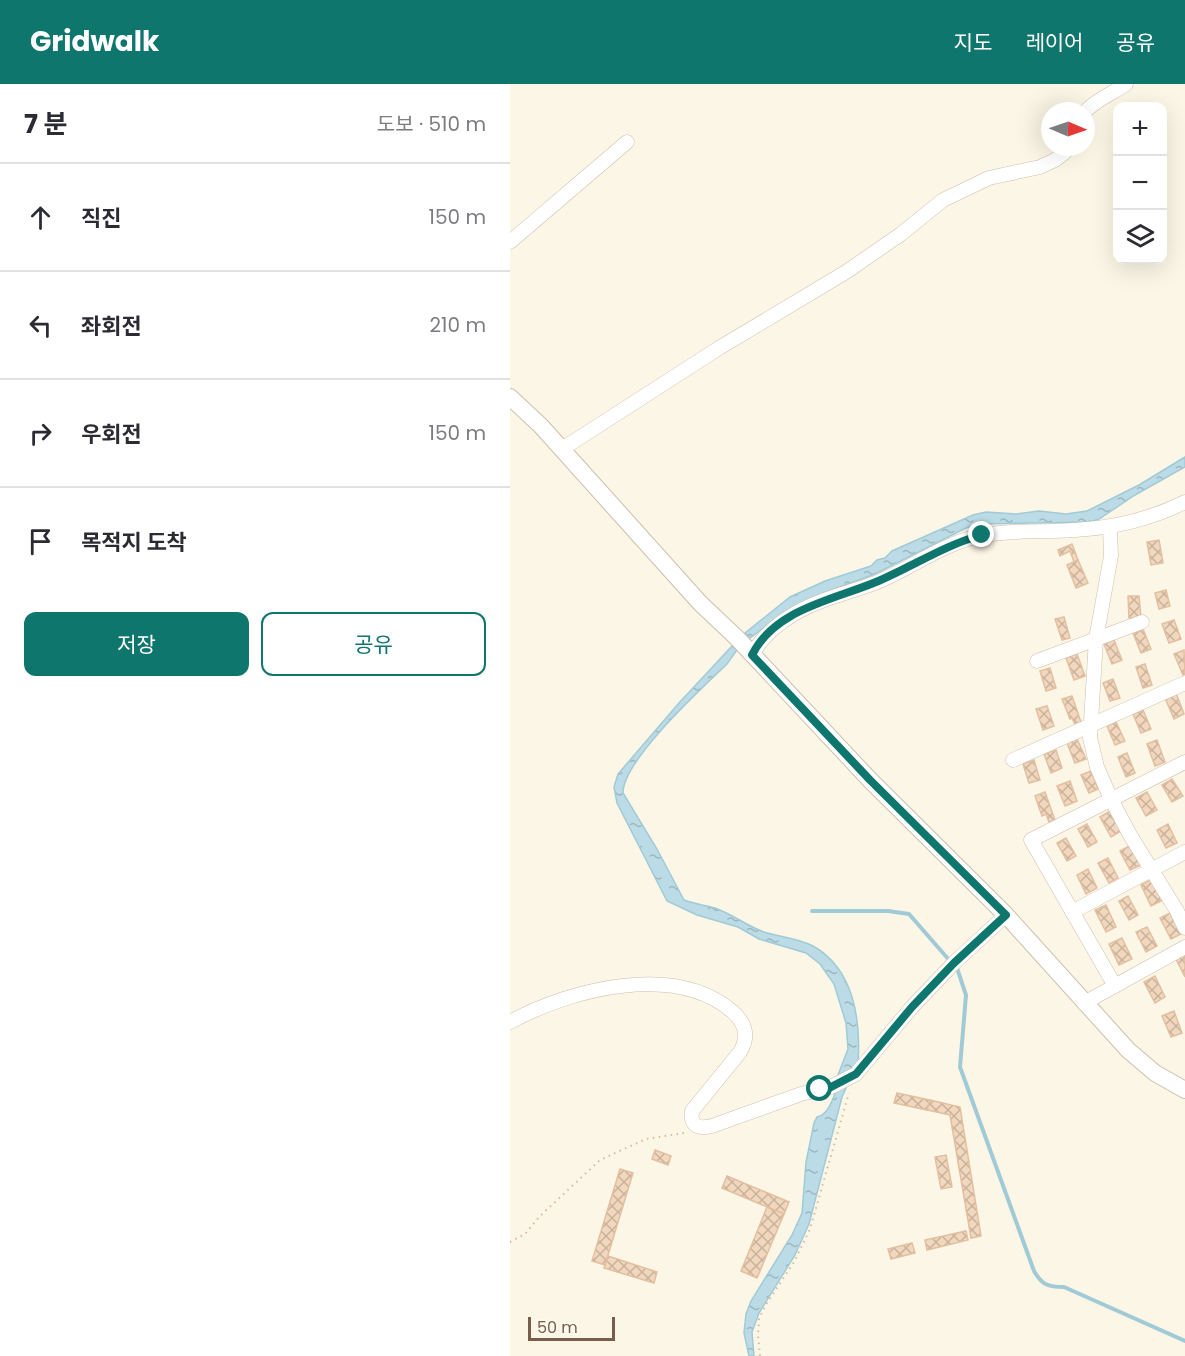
<!DOCTYPE html>
<html lang="ko">
<meta charset="utf-8">
<style>
body{margin:0;font-family:Poppins,"Noto Sans KR",sans-serif;background:#f2f2f3;color:#2b2b33}
.controls{position:absolute;right:18px;top:18px;display:grid;overflow:hidden;border-radius:12px;box-shadow:0 6px 24px #0002}
.controls button{width:54px;height:54px;display:grid;place-items:center;padding:0;border:0;border-bottom:2px solid #e1e1e2;background:#fff;color:#2b2b33;font:30px sans-serif}
.compass{position:absolute;left:531px;top:18px;width:54px;height:54px;border-radius:50%;background:#fff;box-shadow:0 6px 24px #0002;rotate:92deg}
.scale{position:absolute;left:18px;bottom:15px;width:87px;box-sizing:border-box;padding-left:6px;border:3px solid #765e4b;border-top:0;font-size:16px;line-height:21px;white-space:nowrap;color:#765e4b;-webkit-text-stroke:4px #fff9ed;paint-order:stroke}
.stop{position:absolute;width:18px;height:18px;margin:-14px;border:4px solid #0f766e;border-radius:50%;background:#fff}
.stop.end{background:#0f766e;border-color:#fff;box-shadow:0 2px 6px #0008}
.list{margin:0;padding:0;list-style:none}
h2{display:flex;justify-content:space-between;align-items:center;height:78px;margin:0;padding:0 24px;font-size:26px}
h2 small{font-size:20px;font-weight:400;color:#7c7c81}
.list li{display:grid;grid-template-columns:39px 1fr auto;gap:18px;align-items:center;box-sizing:border-box;height:108px;padding:0 24px;border-top:2px solid #e1e1e2}
.list b{display:block;font-size:22px;white-space:nowrap}
.list em{font-size:20px;font-style:normal;color:#7c7c81}
.actions{display:flex;gap:12px;padding:18px 24px}
.actions a{flex:1;padding:14px 0;border:2px solid #0f766e;border-radius:12px;text-align:center;font-size:21px;color:#0f766e}
.actions .main{background:#0f766e;color:#fff}
.icon{flex:none;width:33px;height:33px;fill:none;stroke:currentColor;stroke-width:2;stroke-linecap:round;stroke-linejoin:round}
.map{position:relative;flex:none;width:675px;height:1272px;overflow:hidden}
header{display:flex;align-items:center;gap:36px;box-sizing:border-box;height:84px;padding:0 30px;background:#0f766e;color:#fff}
header strong{font-size:28px}
nav{display:flex;gap:33px;margin-inline-start:auto;font-size:21px}
main{display:flex}
aside{flex:1;background:#fff}
.map>svg:first-child{display:block}
.water{fill:url(#water-ripples);stroke:#a1cad7;stroke-width:1.5}
.lines{fill:none;stroke-linecap:round;stroke-linejoin:round}
.stream{stroke:#a1cad7;stroke-width:4}
.building{fill:url(#building-cross-hatch);stroke:#e4bf9f;stroke-width:1.5}
.minor-casing{stroke:#cebead;stroke-width:15}
.tertiary-casing{stroke:#cebead;stroke-width:18}
.path{stroke:#d6baa1;stroke-width:2;stroke-dasharray:1.5 4.5;stroke-linecap:butt}
.minor{stroke:#fff;stroke-width:14}
.tertiary{stroke:#fff;stroke-width:16}
.route{stroke:#0f766e;stroke-width:8}
</style>
<header>
<strong>Gridwalk</strong>
<nav><a>지도</a><a>레이어</a><a>공유</a></nav>
</header>
<main>
<aside>
<h2>7 분<small>도보 · 510 m</small></h2>
<ul class="list">
<li><svg class="icon" aria-label="ahead" viewBox="0 0 24 24"><path d="M12 20V5M6 11l6-6 6 6"/></svg><div><b>직진</b></div><em>150 m</em></li>
<li><svg class="icon" aria-label="left" viewBox="0 0 24 24"><path d="M17 20v-9H6M10 6l-5 5 5 5"/></svg><div><b>좌회전</b></div><em>210 m</em></li>
<li><svg class="icon" aria-label="right" viewBox="0 0 24 24"><path d="M7 20v-9h11M14 6l5 5-5 5"/></svg><div><b>우회전</b></div><em>150 m</em></li>
<li><svg class="icon" aria-label="arrive" viewBox="0 0 24 24"><path d="M6 21V4h12l-3 4 3 4H6"/></svg><div><b>목적지 도착</b></div></li>
</ul>
<div class="actions"><a class="main">저장</a><a>공유</a></div>
</aside>
<div class="map">
<svg width="675" height="1272" viewBox="0 0 675 1272">
<defs>
<pattern id="water-ripples" width="26" height="14" patternUnits="userSpaceOnUse" patternTransform="scale(1.5)"><rect width="26" height="14" fill="#bbdce6"/><path d="M2 4q2-2 4 0t4 0M15 11q2-2 4 0t4 0" fill="none" stroke="#9db6bc"/></pattern>
<pattern id="building-cross-hatch" width="8" height="8" patternUnits="userSpaceOnUse" patternTransform="scale(1.5)"><rect width="8" height="8" fill="#f1d7be"/><path d="M0 0l8 8M0 8l8-8" fill="none" stroke="#c8b29c"/></pattern>
</defs>
<rect width="100%" height="100%" fill="#fcf6e6"/>
<g class="water">
<polygon points="675,373 675,383 625,411 589,435 579,438 469,440 456,444 365,490 303,513 279,525 240,554 235,549 280,513 315,497 361,482 367,476 375,474 382,467 463,431 476,428 506,430 529,427 556,430 577,427 629,401"/>
<path d="M222 562 227 566 217 580C192 604 113 676 113 709L147 765 174 816C184 820 194 821 205 824 222 830 237 842 254 848 270 853 288 854 303 862 344 885 351 936 348 979L339 989 328 991 338 965 336 939 324 900 310 880 296 869 249 855 228 843 187 831 157 817 107 719 104 703 108 690 169 619Z"/>
<path d="M337 1002 332 1013 299 1140 285 1171 249 1229 242 1248 244 1272H239L234 1249 236 1230 241 1217 282 1151 292 1129 296 1078 304 1039 307 1033C319 1030 322 1016 327 1005Z"/>
</g>
<g class="lines">
<g class="stream">
<polyline points="302,827 378,827 399,830 440,877"/>
<path d="M447 884 456 911 450 983 524 1187C532 1201 538 1203 554 1203L675 1257"/>
</g>
</g>
<g class="building">
<polygon points="649,456 653,479 641,481 637,458"/>
<polygon points="562,460 568,476 564,478 560,467 550,472 548,466"/>
<polygon points="568,476 578,499 566,504 557,481"/>
<polygon points="656,506 660,522 649,525 645,509"/>
<polygon points="618,512 629,512 631,533 619,534"/>
<polygon points="554,533 560,554 552,556 545,535"/>
<polygon points="664,536 671,555 659,559 652,540"/>
<polygon points="633,545 641,565 631,569 623,549"/>
<polygon points="604,556 612,576 602,580 594,560"/>
<polygon points="674,566 675,590 673,591 664,570"/>
<polygon points="567,570 575,592 564,596 556,574"/>
<polygon points="635,580 642,601 633,604 626,583"/>
<polygon points="540,584 546,604 536,607 530,587"/>
<polygon points="603,595 610,614 600,617 593,599"/>
<polygon points="666,609 674,630 664,635 655,614"/>
<polygon points="562,612 572,641 566,643 562,634 560,635 552,615"/>
<polygon points="537,622 544,642 533,646 526,625"/>
<polygon points="633,626 641,645 631,649 623,630"/>
<polygon points="606,638 615,657 605,661 597,642"/>
<polygon points="567,655 576,675 565,679 557,659"/>
<polygon points="647,656 655,678 645,682 637,660"/>
<polygon points="546,666 552,684 541,689 534,670"/>
<polygon points="617,669 625,689 616,693 608,673"/>
<polygon points="524,676 530,696 519,699 513,680"/>
<polygon points="581,687 588,705 579,709 571,691"/>
<polygon points="662,695 673,712 662,718 652,701"/>
<polygon points="560,697 567,717 555,722 547,702"/>
<polygon points="535,708 545,736 539,738 536,730 532,732 525,712"/>
<polygon points="637,708 647,726 636,732 626,714"/>
<polygon points="600,727 611,747 601,753 590,733"/>
<polygon points="577,740 587,758 578,763 568,745"/>
<polygon points="658,740 667,759 656,764 647,746"/>
<polygon points="556,754 566,772 557,777 547,759"/>
<polygon points="621,761 631,781 620,786 610,767"/>
<polygon points="598,774 608,794 599,799 588,779"/>
<polygon points="578,785 587,804 576,810 567,791"/>
<polygon points="642,795 653,816 641,822 631,801"/>
<polygon points="618,812 628,831 619,836 609,817"/>
<polygon points="596,821 606,843 596,848 585,826"/>
<polygon points="660,829 671,850 661,855 650,834"/>
<polygon points="637,843 647,862 636,868 626,848"/>
<polygon points="612,854 622,875 609,881 599,860"/>
<polygon points="675,871 675,893 666,875"/>
<polygon points="645,892 655,913 645,919 634,898"/>
<polygon points="664,927 672,949 661,953 652,932"/>
<polygon points="387,1009 420,1016 417,1026 384,1019"/>
<polygon points="420,1016 450,1023 471,1152 461,1154 440,1031 417,1026"/>
<polygon points="145,1066 161,1072 158,1081 142,1075"/>
<polygon points="436,1071 442,1103 431,1105 425,1073"/>
<polygon points="110,1085 123,1089 95,1181 82,1177"/>
<polygon points="217,1092 279,1118 274,1130 212,1104"/>
<polygon points="257,1123 274,1130 247,1194 231,1187"/>
<polygon points="456,1147 458,1156 417,1166 415,1156"/>
<polygon points="402,1159 405,1169 381,1175 378,1165"/>
<polygon points="98,1172 147,1188 144,1199 94,1184"/>
</g>
<g class="lines">
<defs>
<g id="minor">
<path d="M576 27C584 17 605 8 616 0"/>
<polyline points="0,158 117,58"/>
<polyline points="52,365 209,264 336,188 391,150 433,116 479,94 530,83 545,76 554,69 558,63"/>
<polyline points="600,443 601,472 586,555 580,654 587,683 601,715 620,751 667,827 675,844"/>
<path d="M242 571C251 554 267 540 284 530 309 515 338 509 365 499 402 484 434 458 474 451 504 446 535 448 565 446 603 444 641 435 675 418"/>
<polyline points="527,577 632,538"/>
<polyline points="503,676 675,599"/>
<polyline points="562,828 675,768"/>
<polyline points="605,902 521,756 675,678"/>
<polyline points="574,919 675,863"/>
<path d="M0 938C61 905 165 878 223 928 236 940 239 953 230 968L182 1027C180 1043 189 1045 202 1042L291 1010 321 1003 346 990 402 923 444 879 496 831"/>
</g>
<polyline id="tertiary" points="0,313 31,342 190,519 227,554 360,696 496,831 618,966 645,989 675,1006"/>
</defs>
<use href="#minor" class="minor-casing"/>
<use href="#tertiary" class="tertiary-casing"/>
<g class="path">
<polyline points="0,1158 15,1150 30,1132 90,1076 136,1055 174,1049"/>
<polyline points="250,1272 248,1251 249,1235 255,1222 284,1178 300,1145 339,1009"/>
</g>
<use href="#minor" class="minor"/>
<use href="#tertiary" class="tertiary"/>
</g>
<g class="lines">
<path class="route" d="M310 1005 321 1003 346 990 402 923 444 879 496 831 360 696 242 571C265 525 323 516 366 498 402 483 434 461 472 451"/>
</g>
</svg>
<div class="controls">
<button>+</button>
<button>−</button>
<button><svg class="icon" aria-label="layers" viewBox="0 0 24 24"><path d="M12 4l9 5-9 5-9-5zM3 14l9 5 9-5"/></svg></button>
</div>
<svg class="compass" viewBox="-18 -18 36 36"><path d="M0-13l5 13h-10z" fill="#e53935"/><path d="M0 13l5-13h-10z" fill="#7c7c81"/></svg>
<div class="scale">50 m</div>
<div class="stop" style="left:310px;top:1005px"></div>
<div class="stop end" style="left:472px;top:451px"></div>
</div>
</main>
